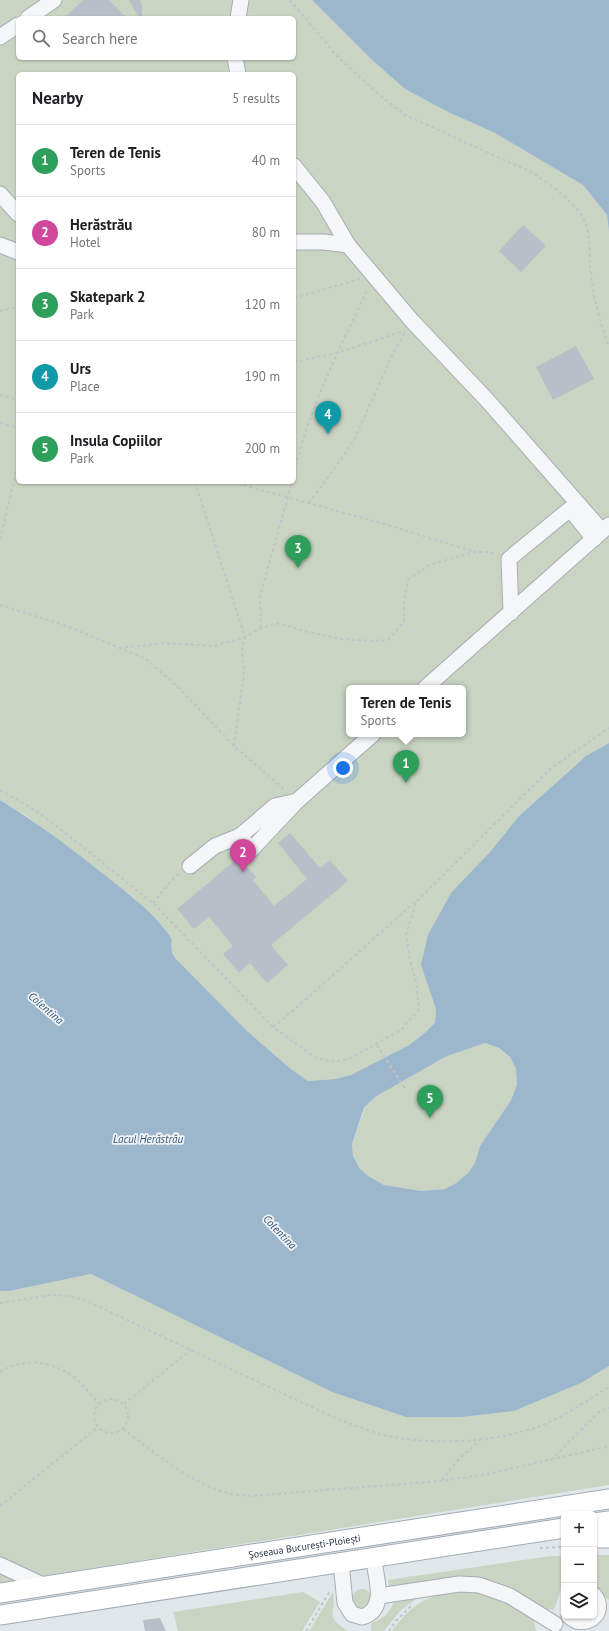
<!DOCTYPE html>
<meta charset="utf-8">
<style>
body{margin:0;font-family:"PT Sans",sans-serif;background:#f2f2f2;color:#202124}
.controls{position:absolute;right:12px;bottom:12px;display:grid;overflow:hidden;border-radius:6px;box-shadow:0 1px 3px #0004}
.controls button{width:36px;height:36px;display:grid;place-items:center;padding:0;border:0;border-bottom:1px solid #e0e0e0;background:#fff;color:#202124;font:20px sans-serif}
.you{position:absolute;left:343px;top:768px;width:14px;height:14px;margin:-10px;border:3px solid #fff;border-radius:50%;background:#1a73e8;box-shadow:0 0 0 6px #1a73e833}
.badge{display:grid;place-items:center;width:26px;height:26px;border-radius:50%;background:#d24467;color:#fff;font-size:13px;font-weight:700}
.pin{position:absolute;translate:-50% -33px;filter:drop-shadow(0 1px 2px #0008)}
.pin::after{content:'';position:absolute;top:21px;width:14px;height:12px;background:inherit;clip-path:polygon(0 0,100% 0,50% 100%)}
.popup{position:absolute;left:346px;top:685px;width:120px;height:52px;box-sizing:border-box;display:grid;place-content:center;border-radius:6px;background:#fff;filter:drop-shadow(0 1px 3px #0005);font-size:13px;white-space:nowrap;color:#757577}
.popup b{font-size:15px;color:#202124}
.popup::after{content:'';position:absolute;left:50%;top:100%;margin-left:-8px;border:8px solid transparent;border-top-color:#fff}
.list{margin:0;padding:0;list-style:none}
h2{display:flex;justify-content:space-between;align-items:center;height:52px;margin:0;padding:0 16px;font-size:17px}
h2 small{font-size:13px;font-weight:400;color:#757577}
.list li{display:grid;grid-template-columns:26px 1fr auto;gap:12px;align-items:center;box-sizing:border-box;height:72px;padding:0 16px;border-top:1px solid #e0e0e0}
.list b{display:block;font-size:15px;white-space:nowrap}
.list p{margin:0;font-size:13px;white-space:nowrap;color:#757577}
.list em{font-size:13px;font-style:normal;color:#757577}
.icon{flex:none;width:22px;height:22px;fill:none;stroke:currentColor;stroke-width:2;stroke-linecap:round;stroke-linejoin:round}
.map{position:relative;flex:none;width:609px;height:1631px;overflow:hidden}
.search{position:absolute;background:#fff;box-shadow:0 1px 3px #0004;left:16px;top:16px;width:280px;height:44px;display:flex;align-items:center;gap:10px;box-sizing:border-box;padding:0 14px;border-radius:6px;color:#757577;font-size:15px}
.panel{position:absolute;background:#fff;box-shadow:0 1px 3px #0004;left:16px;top:72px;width:280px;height:412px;border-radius:6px}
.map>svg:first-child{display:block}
.green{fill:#c9d4c2;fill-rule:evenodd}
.water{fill:#9cb7cb;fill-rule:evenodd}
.building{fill:#b8bfc8}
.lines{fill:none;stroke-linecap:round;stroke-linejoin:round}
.minor-casing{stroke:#a6adb5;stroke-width:17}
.major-casing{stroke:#a0abb6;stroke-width:21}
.path{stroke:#bfc4c9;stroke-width:2;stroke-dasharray:3 3;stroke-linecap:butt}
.minor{stroke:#f4f6f8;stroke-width:15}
.major{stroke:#fff;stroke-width:19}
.labels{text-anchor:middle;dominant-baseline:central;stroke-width:3.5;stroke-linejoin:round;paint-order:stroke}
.street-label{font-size:10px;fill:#293543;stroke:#f1f4f8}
.water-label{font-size:11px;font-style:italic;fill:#325878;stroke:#f1f4f8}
</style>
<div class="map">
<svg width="609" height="1631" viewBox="0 0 609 1631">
<rect width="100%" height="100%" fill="#e1e6ea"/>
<g class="green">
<path d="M0 0H312L371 59 405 89 448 112 495 133 583 185 607 215 609 231V743L586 756 519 816 490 852 431 993 436 1009 435 1021 426 1032 409 1045 351 1075 335 1079 308 1081 292 1070 247 1031 176 959 172 951V942L168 933 153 916 132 896 28 817 0 800ZM18 18H294V58H18ZM18 74H294V482H18ZM349 688H463V734H349Z"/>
<polygon points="485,1043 499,1048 510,1057 516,1069 517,1085 511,1100 480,1146 475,1163 468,1173 456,1183 445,1189 422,1191 384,1185 370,1177 360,1169 353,1156 352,1144 365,1108 375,1097 445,1057"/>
<polygon points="91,1274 332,1392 406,1417 462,1417 514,1411 581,1383 609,1366 609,1485 0,1583 0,1291 9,1291"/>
<polygon points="594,1555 609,1555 609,1600 594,1589"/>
<path d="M551 1556H564V1585C557 1592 559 1603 553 1610L546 1609 513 1590 389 1588 388 1580Z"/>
<circle cx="362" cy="1599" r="10"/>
<path d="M461 1590 495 1595 528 1614 534 1621 536 1631H392C410 1605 429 1594 461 1590Z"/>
<polygon points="303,1592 320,1602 302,1631 178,1631 173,1612"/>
<path d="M333 1592C337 1615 323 1615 348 1631H309Z"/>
<path d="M419 1597 400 1611 384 1631H371V1623C382 1620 390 1612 394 1602Z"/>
</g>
<g class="water">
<polygon points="312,0 609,0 609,231 607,215 583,185 495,133 448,112 405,89 371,59"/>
<path d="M609 743V1366L581 1383 514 1411 462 1417H406L332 1392 91 1274 9 1291H0V800C38 823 72 849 106 876 128 893 150 910 167 932 175 942 170 942 172 951 172 954 175 957 176 959L247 1031 292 1070 308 1081 335 1079 351 1075 409 1045 426 1032 435 1022 436 1009 421 965 428 935 451 893 490 852 519 816 586 756ZM485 1043 499 1048 510 1057 516 1069 517 1085 511 1100 480 1146 475 1163 468 1173 456 1183 445 1189 422 1191 384 1185 370 1177 360 1169 353 1156 352 1144 364 1108 375 1097 445 1057Z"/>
</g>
<g class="building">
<polygon points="83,0 109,0 127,18 64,18"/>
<polygon points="129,0 140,0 142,4 142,18 139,18"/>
<polygon points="523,225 546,246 521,272 499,251"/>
<polygon points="576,346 594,379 553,400 536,367"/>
<polygon points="290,833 320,868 330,860 348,881 271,945 288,965 267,983 250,963 239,973 223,954 233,946 209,917 194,929 177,909 239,857 256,877 253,880 274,906 307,879 278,843"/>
<polygon points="160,1618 166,1631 145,1631 143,1620"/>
</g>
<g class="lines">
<defs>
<g id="minor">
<polyline points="28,18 54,0"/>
<polyline points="238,18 241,0"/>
<polyline points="0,37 18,25"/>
<polyline points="235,58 238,74"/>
<polyline points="294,166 323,202 348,245"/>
<polyline points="0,194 18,214"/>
<polyline points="294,242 324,242 348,245 412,321 487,400 602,531"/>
<polyline points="0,245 18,252"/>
<polyline points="511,613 509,559 570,509 594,539"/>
<polyline points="425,688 609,525"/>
<polyline points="297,801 275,806 240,836 251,850 297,801 373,734"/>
<polyline points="190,866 215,846 240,836"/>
<path d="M341 1562 345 1603 352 1614 362 1617C388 1610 376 1577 373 1557"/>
<polyline points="0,1565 45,1586"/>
<polyline points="379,1596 459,1584 479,1585 510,1596 555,1624"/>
<path d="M569 1616C583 1631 609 1614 594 1595"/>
</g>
<g id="major">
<polyline points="594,1523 609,1521"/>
<polyline points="594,1538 609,1538"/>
<path id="s1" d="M0 1593 609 1499"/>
<polyline points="0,1615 564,1528"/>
</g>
</defs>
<use href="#minor" class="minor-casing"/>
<use href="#major" class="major-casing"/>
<g class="path">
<path d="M290 0 337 56 382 97 405 115 533 173C550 185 572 199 583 218 591 231 589 251 590 266 593 294 599 321 609 347"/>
<polyline points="294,298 360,279"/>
<polyline points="0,311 18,307"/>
<polyline points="294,362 337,353 404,331"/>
<polyline points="0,395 18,400"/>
<polyline points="0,423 18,428"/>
<path d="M294 472C309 408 340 348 368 288"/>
<polyline points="195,482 245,637 242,648 244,673 234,746"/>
<polyline points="232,482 381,523 472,551"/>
<polyline points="309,503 339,462 354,440 392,356 405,332"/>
<polyline points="0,539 18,464"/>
<polyline points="0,605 64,625 146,659 176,685 234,746 285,790"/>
<polyline points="261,628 260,596 292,482"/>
<polyline points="119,648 165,643 214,646 245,637 261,628 277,623 304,631 341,639 373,641 388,640 404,622 404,600 408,580 429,565 474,552 489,552 496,555"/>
<polyline points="0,790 28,806 45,817 153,903 273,1027 316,1058 336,1062 353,1057 402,1029 419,1009 416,982 410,959 406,935 416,902 550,769 609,728"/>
<polyline points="153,903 171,881 180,873"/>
<polyline points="273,1027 296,1008 415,902"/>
<polyline points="377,1045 406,1090"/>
<path d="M0 1303 51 1295 71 1296 89 1302 337 1419C350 1423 363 1429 377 1433 427 1447 498 1443 545 1424 568 1414 588 1400 609 1387"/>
<path d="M0 1372C25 1356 55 1361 78 1380 85 1387 92 1396 99 1403"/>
<circle cx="111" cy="1416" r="17"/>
<polyline points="124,1404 192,1349"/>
<path d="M123 1429C153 1451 191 1484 228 1493 235 1495 243 1495 250 1496L441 1481 487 1474 609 1446"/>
<polyline points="551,1460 600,1411 609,1408"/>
<polyline points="442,1480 458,1460 481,1439"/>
<polyline points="0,1506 98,1427"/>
<polyline points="540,1548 564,1547"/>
<polyline points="306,1631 330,1591"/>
<polyline points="389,1631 396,1621 412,1605"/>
</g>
<use href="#minor" class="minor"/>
<use href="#major" class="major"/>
</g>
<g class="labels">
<g class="street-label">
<text stroke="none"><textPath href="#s1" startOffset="308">Șoseaua București-Ploiești</textPath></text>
</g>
<g class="water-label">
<text transform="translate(46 1008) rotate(41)">Colentina</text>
<text x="148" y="1139">Lacul Herăstrău</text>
<text transform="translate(280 1232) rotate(46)">Colentina</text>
</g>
</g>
</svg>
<div class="controls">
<button>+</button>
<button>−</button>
<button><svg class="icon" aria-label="layers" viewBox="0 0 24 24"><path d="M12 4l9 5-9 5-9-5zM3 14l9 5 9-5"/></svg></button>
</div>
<div class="you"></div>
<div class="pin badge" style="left:406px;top:783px;background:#2e9e5b">1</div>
<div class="popup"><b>Teren de Tenis</b>Sports</div>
<div class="pin badge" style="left:243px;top:872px;background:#d1479c">2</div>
<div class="pin badge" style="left:298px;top:568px;background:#2e9e5b">3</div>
<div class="pin badge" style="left:328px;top:434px;background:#0f9aa8">4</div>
<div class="pin badge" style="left:430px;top:1118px;background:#2e9e5b">5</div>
<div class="search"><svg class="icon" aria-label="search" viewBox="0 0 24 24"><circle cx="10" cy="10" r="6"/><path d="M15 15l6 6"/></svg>Search here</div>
<section class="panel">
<h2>Nearby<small>5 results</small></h2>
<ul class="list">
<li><span class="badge" style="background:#2e9e5b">1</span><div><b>Teren de Tenis</b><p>Sports</p></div><em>40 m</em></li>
<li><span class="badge" style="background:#d1479c">2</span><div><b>Herăstrău</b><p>Hotel</p></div><em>80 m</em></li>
<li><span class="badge" style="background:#2e9e5b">3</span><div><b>Skatepark 2</b><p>Park</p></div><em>120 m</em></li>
<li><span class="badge" style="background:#0f9aa8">4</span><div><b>Urs</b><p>Place</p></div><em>190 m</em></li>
<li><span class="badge" style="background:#2e9e5b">5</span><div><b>Insula Copiilor</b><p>Park</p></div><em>200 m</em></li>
</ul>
</section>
</div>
